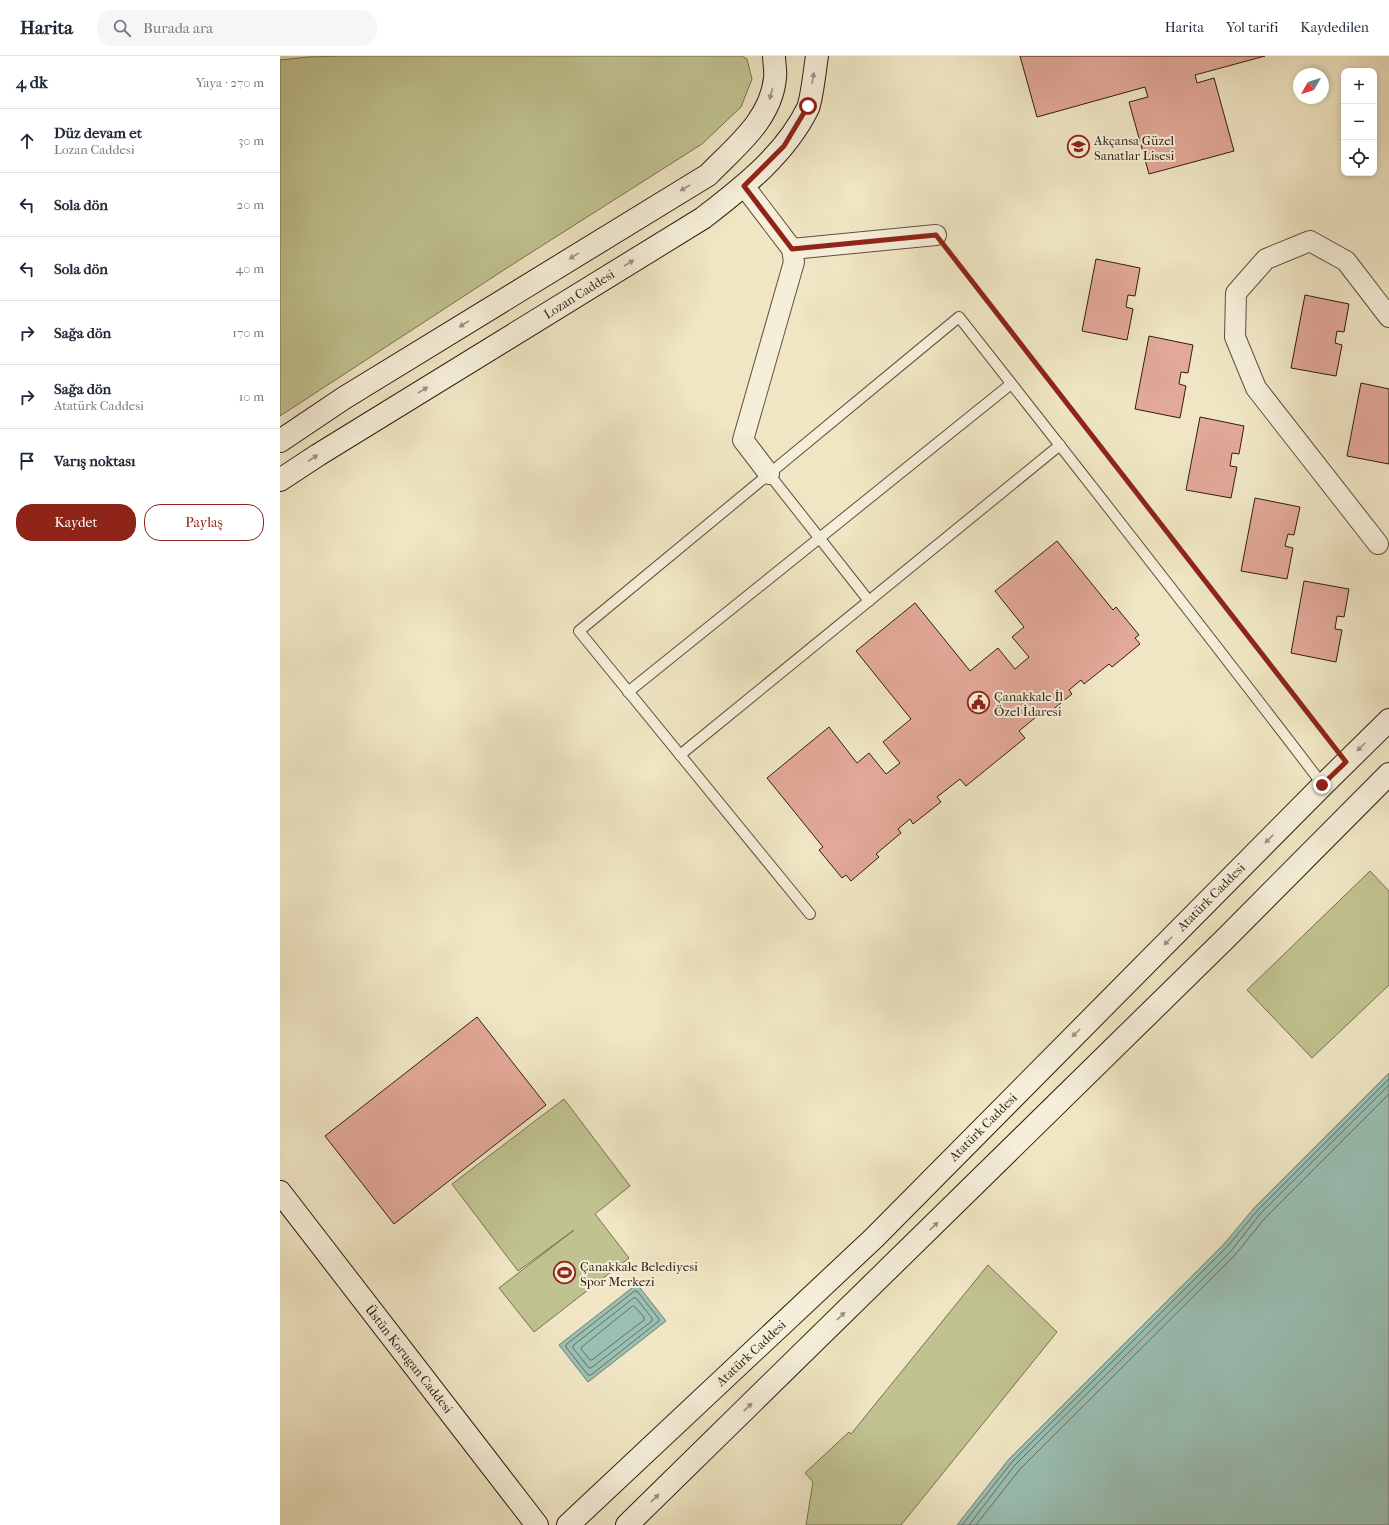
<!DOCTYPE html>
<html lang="tr">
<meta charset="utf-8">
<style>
body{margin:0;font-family:"IM FELL French Canon",serif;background:#f6f6f7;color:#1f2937}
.controls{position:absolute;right:12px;top:12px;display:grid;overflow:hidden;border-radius:8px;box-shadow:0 2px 6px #0003}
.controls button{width:36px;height:36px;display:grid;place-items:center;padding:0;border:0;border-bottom:1px solid #e0e1e3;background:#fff;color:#1f2937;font:20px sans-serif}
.compass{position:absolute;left:1013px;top:12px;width:36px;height:36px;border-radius:50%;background:#fff;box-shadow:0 2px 6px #0003;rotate:231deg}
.stop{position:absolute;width:12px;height:12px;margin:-9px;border:3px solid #8f2418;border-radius:50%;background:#fff}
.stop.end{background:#8f2418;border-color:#fff;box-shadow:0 1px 4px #0008}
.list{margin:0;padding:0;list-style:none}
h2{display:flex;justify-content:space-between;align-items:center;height:52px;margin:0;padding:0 16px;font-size:17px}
h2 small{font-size:13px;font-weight:400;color:#747a83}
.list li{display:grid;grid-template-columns:26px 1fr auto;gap:12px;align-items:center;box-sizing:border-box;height:64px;padding:0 16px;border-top:1px solid #e0e1e3}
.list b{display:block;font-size:15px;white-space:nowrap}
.list p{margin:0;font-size:13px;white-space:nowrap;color:#747a83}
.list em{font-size:13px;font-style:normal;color:#747a83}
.actions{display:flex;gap:8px;padding:12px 16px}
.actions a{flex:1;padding:9px 0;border:1px solid #8f2418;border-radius:16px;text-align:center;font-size:14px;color:#8f2418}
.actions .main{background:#8f2418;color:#fff}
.icon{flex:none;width:22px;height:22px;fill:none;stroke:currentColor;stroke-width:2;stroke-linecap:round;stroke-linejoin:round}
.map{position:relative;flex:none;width:1109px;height:1469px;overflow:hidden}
header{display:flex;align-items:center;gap:24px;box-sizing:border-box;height:56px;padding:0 20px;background:#fff;border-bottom:1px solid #e0e1e3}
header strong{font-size:19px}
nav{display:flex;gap:22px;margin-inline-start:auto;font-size:14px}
.search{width:280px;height:36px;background:#f6f6f7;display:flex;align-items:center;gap:10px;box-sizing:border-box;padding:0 14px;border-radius:16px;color:#747a83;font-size:15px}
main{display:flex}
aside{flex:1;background:#fff}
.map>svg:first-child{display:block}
.green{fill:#c0c390;stroke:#787050}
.water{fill:#9ac0b4;stroke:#707f72}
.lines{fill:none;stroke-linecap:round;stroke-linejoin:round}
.shore{stroke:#666e62;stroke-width:1}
.building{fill:#e2a898;stroke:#311d10}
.lane-casing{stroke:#614f3d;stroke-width:12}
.street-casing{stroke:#614f3d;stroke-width:22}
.secondary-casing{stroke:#311d10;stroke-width:24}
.path{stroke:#311d10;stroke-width:2.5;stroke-dasharray:1 2;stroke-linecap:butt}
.lane{stroke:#f5efd9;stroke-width:10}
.street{stroke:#f5efd9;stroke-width:20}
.secondary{stroke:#f5efd9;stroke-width:22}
.oneway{fill:#9d907f}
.route{stroke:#8f2418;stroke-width:5}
.labels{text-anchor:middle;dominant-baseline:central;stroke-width:4;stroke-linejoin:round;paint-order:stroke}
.poi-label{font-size:13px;fill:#311d10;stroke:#f5efd9;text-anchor:start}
.street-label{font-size:13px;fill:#311d10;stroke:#f5efd9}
</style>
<header>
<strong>Harita</strong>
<div class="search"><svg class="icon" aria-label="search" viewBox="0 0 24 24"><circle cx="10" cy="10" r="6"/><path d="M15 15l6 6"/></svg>Burada ara</div>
<nav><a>Harita</a><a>Yol tarifi</a><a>Kaydedilen</a></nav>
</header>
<main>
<aside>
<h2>4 dk<small>Yaya · 270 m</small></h2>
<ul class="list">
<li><svg class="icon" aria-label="ahead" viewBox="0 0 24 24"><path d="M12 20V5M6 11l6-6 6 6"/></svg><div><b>Düz devam et</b><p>Lozan Caddesi</p></div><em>30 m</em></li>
<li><svg class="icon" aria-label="left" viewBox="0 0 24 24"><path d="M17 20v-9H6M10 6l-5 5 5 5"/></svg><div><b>Sola dön</b></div><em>20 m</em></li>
<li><svg class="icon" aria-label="left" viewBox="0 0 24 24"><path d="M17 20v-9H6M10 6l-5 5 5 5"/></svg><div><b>Sola dön</b></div><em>40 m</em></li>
<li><svg class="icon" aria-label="right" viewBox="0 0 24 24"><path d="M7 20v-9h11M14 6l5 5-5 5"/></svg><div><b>Sağa dön</b></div><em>170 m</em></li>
<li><svg class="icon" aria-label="right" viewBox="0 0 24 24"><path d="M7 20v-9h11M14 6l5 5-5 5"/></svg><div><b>Sağa dön</b><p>Atatürk Caddesi</p></div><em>10 m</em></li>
<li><svg class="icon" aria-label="arrive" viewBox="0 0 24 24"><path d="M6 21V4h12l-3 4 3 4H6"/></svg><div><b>Varış noktası</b></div></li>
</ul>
<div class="actions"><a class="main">Kaydet</a><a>Paylaş</a></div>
</aside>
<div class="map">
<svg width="1109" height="1469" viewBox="0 0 1109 1469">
<rect width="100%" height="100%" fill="#f0e6c4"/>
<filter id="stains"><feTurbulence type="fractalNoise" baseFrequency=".005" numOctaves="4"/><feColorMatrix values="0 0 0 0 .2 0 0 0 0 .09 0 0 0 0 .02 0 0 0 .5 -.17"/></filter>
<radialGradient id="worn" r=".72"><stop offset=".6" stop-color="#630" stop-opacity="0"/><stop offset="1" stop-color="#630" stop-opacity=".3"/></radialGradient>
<g class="green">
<polygon points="60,0 462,0 467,3 472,23 461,51 422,88 230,210 0,360 0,4 28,1"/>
<polygon points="1090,815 1109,835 1109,929 1032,1002 967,934"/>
<polygon points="284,1043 350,1130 315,1158 349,1202 254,1276 219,1232 294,1174 238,1215 172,1128"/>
<polygon points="708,1209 777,1276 621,1469 526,1469 533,1426 525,1417 569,1376 571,1378"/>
</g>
<g class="water">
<polygon points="1109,1017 1109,1469 677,1469 729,1403 944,1188 974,1152"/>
<polygon points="357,1228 386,1265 308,1326 279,1289"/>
</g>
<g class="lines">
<g class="shore">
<polygon points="355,1235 357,1235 379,1263 379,1265 311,1319 308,1319 286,1291 286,1289"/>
<polygon points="354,1242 356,1242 372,1262 372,1265 311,1312 309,1312 293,1292 293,1290"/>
<polygon points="353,1250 355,1251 364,1261 364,1264 312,1304 310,1304 301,1293 302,1291"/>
<polyline points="682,1469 732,1406 947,1191 977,1155 1109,1023"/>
<polyline points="689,1469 735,1409 951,1195 980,1158 1109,1029"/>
<polyline points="696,1469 740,1413 955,1199 985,1162 1109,1038"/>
</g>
</g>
<g class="building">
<polygon points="740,0 985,0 915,19 917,27 934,22 954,95 869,118 849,46 868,41 865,31 757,61"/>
<polygon points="816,203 860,212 855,240 848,239 846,251 853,253 847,284 802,275"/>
<polygon points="1025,239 1069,248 1064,276 1057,275 1055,287 1062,289 1056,320 1011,312"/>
<polygon points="869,280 913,289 908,317 901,316 899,328 906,330 900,362 855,353"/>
<polygon points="1081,327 1109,333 1109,408 1067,400"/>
<polygon points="920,361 964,370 959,398 952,397 950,410 957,411 951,442 906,434"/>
<polygon points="975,442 1020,451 1014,479 1008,478 1005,490 1013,492 1007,523 961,515"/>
<polygon points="777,485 833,554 836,551 859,579 855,582 860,588 832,611 829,608 804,628 801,624 789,634 792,638 765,660 762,656 739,675 745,682 686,730 680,723 657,741 661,746 633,768 630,763 618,773 621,777 596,798 599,801 571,825 566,819 562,822 539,794 543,791 487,722 549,671 577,707 589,697 606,718 620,707 603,686 631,663 576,595 635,547 690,615 718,592 735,613 749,601 732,581 744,571 715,535"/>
<polygon points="1024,525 1069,533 1064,561 1057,560 1055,573 1062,574 1056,606 1011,597"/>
<polygon points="197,961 266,1049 114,1168 45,1080"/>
</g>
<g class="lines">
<defs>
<g id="lane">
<polyline points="489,418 589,545"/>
<polyline points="348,636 731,328"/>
<polyline points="400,699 780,389"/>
<path d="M530 858 299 575 679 261C801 416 923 572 1043 729"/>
</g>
<g id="street">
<polyline points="464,130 512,193 514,206 463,384 489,418"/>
<polyline points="512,193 656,179"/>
<polyline points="1098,488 976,332 955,281 956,237 986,203 1030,185 1066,205 1109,261"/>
</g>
<g id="secondary">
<path d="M0 385 64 342 428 119C455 91 491 64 495 22 496 15 494 7 494 0"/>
<path d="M0 424 38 399 423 162C463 131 505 99 528 52 532 42 535 12 537 0"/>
<polyline points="0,1136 257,1469"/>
<polyline points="288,1469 594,1182 1043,729 1109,664"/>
<polyline points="347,1469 945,883 1109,718"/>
</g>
</defs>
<use href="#lane" class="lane-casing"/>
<use href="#street" class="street-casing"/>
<use href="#secondary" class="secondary-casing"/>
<polyline class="path" points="670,197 1051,687"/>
<use href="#lane" class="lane"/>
<use href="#street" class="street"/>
<use href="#secondary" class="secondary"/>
</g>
<defs><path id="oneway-solid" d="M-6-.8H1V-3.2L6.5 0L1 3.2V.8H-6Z"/></defs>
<g class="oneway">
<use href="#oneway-solid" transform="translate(533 22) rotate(-80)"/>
<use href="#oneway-solid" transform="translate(491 38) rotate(105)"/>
<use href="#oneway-solid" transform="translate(405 132) rotate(149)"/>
<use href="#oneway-solid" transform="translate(294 200) rotate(148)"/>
<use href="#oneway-solid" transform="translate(349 207) rotate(-32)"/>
<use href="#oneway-solid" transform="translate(184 268) rotate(148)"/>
<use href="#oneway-solid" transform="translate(143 334) rotate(-32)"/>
<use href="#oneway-solid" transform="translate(33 402) rotate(-33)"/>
<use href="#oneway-solid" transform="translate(1081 691) rotate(135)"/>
<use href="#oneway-solid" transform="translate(989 783) rotate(135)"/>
<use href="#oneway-solid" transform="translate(888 885) rotate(135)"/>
<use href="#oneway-solid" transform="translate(796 977) rotate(135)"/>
<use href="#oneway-solid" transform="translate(654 1170) rotate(-44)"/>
<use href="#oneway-solid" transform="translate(561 1260) rotate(-44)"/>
<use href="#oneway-solid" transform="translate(468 1351) rotate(-44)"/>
<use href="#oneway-solid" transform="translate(375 1442) rotate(-44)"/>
</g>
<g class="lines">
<polyline class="route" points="528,50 504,90 464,130 512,193 656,179 1066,706 1042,729"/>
</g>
<defs>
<symbol id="school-ring" viewBox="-11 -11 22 22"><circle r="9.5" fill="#f5efd9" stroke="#8f2418" stroke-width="1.5"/><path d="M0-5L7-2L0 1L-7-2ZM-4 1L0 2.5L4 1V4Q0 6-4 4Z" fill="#8f2418"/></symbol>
<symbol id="civic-ring" viewBox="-11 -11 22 22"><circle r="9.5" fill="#f5efd9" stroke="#8f2418" stroke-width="1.5"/><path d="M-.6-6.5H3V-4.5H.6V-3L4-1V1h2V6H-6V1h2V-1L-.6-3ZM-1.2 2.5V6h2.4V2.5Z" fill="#8f2418"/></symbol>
<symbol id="stadium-ring" viewBox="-11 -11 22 22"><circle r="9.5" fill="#f5efd9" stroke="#8f2418" stroke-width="1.5"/><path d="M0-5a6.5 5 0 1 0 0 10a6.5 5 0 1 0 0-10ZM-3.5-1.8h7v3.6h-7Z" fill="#8f2418"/></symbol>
</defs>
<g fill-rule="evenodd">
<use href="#school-ring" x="786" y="78" width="25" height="25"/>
<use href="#civic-ring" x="686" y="634" width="25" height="25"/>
<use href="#stadium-ring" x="272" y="1204" width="25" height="25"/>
</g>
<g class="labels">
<g class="poi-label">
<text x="814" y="84">Akçansa Güzel<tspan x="814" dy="15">Sanatlar Lisesi</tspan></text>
<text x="714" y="640">Çanakkale İl<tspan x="714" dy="15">Özel İdaresi</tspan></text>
<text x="300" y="1210">Çanakkale Belediyesi<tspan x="300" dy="15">Spor Merkezi</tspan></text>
</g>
<g class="street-label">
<text transform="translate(299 238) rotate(-32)">Lozan Caddesi</text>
<text transform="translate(931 841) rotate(-45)">Atatürk Caddesi</text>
<text transform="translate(703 1071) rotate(-45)">Atatürk Caddesi</text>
<text transform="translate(471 1297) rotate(-43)">Atatürk Caddesi</text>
<text transform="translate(129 1303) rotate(52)">Üstün Korugan Caddesi</text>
</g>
</g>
<rect width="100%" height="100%" filter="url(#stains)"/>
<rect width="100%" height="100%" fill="url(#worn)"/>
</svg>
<div class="controls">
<button>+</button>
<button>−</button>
<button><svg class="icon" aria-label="locate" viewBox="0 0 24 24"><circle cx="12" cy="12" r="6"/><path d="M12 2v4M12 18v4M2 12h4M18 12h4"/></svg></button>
</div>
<svg class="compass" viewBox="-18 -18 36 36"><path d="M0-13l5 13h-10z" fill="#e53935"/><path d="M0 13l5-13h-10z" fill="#747a83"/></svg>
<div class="stop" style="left:528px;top:50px"></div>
<div class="stop end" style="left:1042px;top:729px"></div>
</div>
</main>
